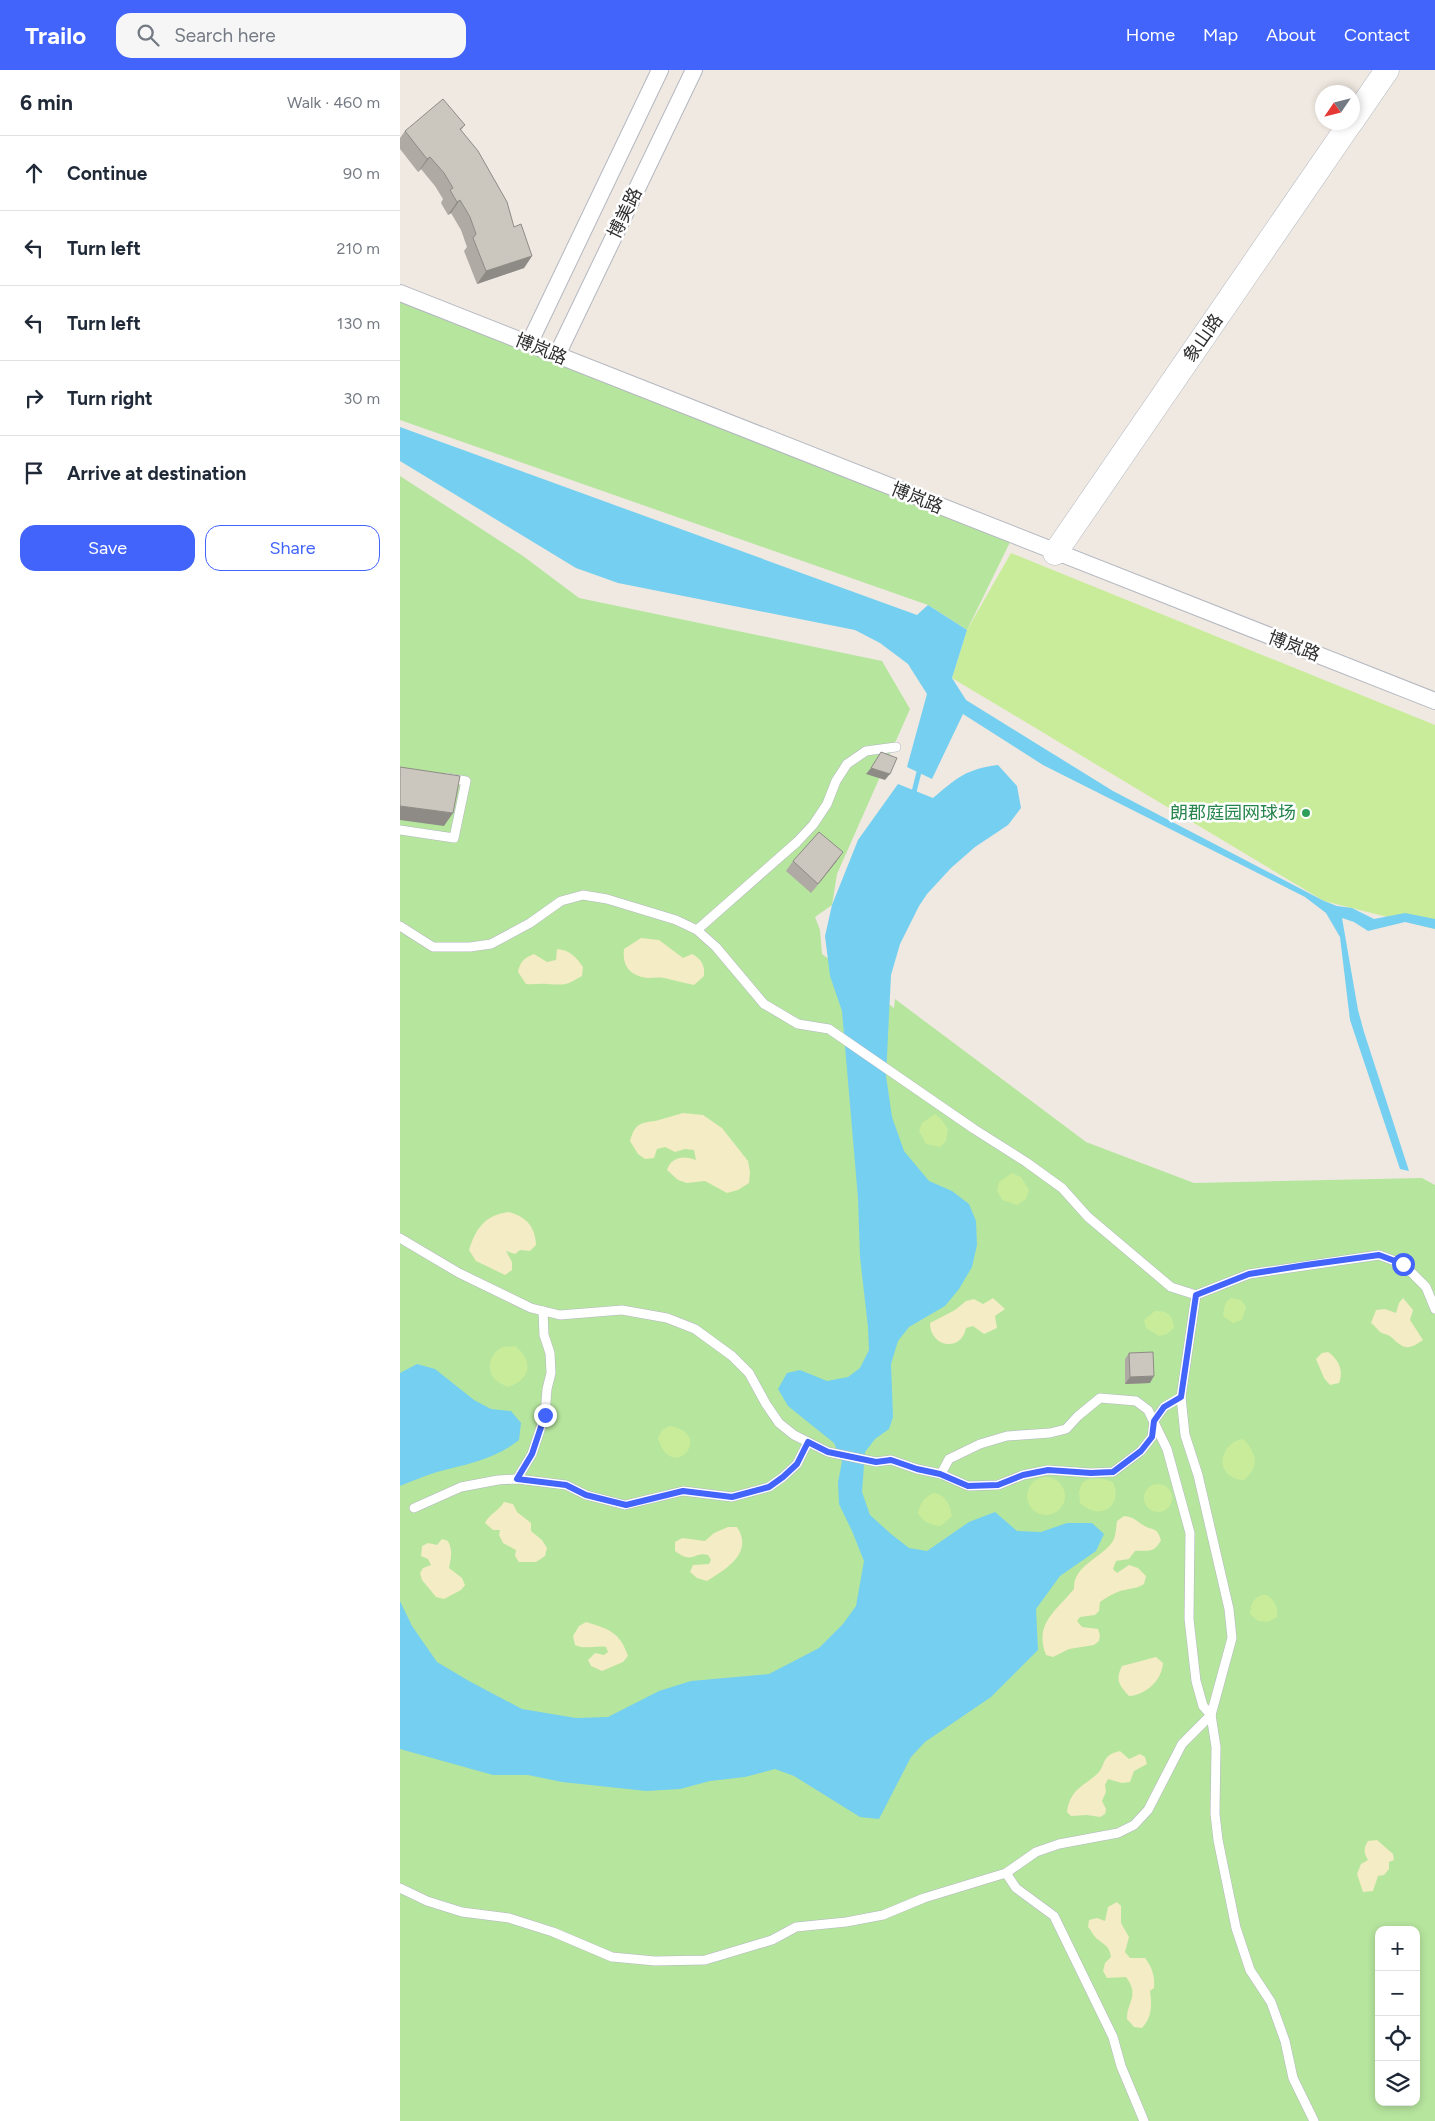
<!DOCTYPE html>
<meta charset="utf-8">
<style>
body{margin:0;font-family:Figtree,"Noto Sans SC",sans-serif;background:#f6f6f7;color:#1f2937}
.controls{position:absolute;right:15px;bottom:15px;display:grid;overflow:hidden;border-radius:10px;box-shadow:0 2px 8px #0003}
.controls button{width:45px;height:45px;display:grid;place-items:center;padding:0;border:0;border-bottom:1px solid #e0e1e3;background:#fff;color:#1f2937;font:25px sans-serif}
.compass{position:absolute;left:915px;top:15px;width:45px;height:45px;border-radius:50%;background:#fff;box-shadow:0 2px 8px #0003;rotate:235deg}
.stop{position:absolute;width:15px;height:15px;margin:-11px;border:4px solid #4264fb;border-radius:50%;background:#fff}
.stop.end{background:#4264fb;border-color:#fff;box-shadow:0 1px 5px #0008}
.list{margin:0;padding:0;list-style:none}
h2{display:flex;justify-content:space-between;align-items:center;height:65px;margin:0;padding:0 20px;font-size:21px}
h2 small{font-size:16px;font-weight:400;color:#747a83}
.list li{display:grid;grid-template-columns:32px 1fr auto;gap:15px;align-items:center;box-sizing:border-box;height:75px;padding:0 20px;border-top:1px solid #e0e1e3}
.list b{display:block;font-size:19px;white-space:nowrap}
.list em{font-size:16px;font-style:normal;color:#747a83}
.actions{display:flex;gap:10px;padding:15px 20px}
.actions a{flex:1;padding:11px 0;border:1px solid #4264fb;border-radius:15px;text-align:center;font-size:18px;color:#4264fb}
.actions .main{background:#4264fb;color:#fff}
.icon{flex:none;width:28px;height:28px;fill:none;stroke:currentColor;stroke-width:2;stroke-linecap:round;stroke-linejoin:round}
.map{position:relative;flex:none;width:1035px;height:2051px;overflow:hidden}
header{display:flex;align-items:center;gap:30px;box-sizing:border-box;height:70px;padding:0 25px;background:#4264fb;color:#fff}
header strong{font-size:24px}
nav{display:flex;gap:28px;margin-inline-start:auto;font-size:18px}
.search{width:350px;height:45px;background:#f6f6f7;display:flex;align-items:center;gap:12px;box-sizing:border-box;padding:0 18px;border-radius:15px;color:#747a83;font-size:19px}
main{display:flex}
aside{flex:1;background:#fff}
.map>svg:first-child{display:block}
.green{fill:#b6e59e;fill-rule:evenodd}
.sand{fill:#f3ecc5}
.pitch{fill:#c9ec9a}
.water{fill:#75cff0}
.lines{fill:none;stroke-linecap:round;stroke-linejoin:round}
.stream{stroke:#75cff0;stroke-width:5}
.service-casing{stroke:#b4b7c1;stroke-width:10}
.minor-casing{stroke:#b4b7c1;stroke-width:18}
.secondary-casing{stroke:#b4b7c1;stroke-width:25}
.service{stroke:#fff;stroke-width:9}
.minor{stroke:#fff;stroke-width:16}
.secondary{stroke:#fff;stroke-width:24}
.wall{fill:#afaba4}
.shaded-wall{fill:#8e8b86}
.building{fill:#cbc7bf;stroke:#8e8b86}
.route{stroke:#4264fb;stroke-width:6}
.leisure-dot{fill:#2e9e5b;stroke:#fff;stroke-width:2}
.labels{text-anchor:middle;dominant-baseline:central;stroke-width:5;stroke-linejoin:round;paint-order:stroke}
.street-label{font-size:18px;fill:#2e2e2e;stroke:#fff}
.leisure-label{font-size:18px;fill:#27864d;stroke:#fff;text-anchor:end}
</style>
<header>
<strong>Trailo</strong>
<div class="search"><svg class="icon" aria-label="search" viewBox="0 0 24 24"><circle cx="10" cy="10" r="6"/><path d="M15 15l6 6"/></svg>Search here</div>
<nav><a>Home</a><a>Map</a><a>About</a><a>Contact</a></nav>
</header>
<main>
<aside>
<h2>6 min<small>Walk · 460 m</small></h2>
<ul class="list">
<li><svg class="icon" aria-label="ahead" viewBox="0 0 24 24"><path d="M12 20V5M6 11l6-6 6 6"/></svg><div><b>Continue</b></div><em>90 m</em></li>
<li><svg class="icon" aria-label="left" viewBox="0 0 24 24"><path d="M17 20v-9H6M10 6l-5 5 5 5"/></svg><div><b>Turn left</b></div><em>210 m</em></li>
<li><svg class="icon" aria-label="left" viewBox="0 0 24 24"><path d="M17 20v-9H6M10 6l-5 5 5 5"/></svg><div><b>Turn left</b></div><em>130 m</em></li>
<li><svg class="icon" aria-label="right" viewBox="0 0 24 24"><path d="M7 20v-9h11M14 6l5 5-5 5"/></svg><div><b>Turn right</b></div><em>30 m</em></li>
<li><svg class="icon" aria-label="arrive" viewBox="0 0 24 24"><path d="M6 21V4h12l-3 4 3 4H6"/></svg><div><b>Arrive at destination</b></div></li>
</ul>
<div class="actions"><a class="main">Save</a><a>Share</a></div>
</aside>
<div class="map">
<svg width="1035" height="2051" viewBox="0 0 1035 2051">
<rect width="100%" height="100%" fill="#efe9e1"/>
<g class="green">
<polygon points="0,223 613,466 567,560 528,535 0,350"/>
<path d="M0 406 123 486 179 528 482 591 510 639 437 804 432 835 415 847 420 860 422 884 494 938 495 929 686 1072 794 1113 1022 1108 1035 1115V2051H0ZM979 1860H1016V2032H979Z"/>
</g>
<g class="sand">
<path d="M241 868 259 870 283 888 292 884C302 889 305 896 304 906L294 915C283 913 274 910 264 908 258 907 253 908 248 908 230 906 222 896 224 879Z"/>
<path d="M157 879C170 880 176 887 183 897L182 906C165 916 165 915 147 914 140 913 133 915 126 914L118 902C120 892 124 888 134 884L147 892 156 890Z"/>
<path d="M283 1043 303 1045 322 1058 348 1091 350 1102 349 1113 338 1120 327 1123 305 1111 287 1113 278 1110 267 1100C271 1087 284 1085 296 1090L294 1080 285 1079 275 1082 265 1077 257 1079 254 1088 245 1089 238 1084 230 1071C236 1050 242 1054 259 1050 267 1048 275 1045 283 1043Z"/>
<path d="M109 1142C126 1147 135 1156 136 1175L130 1181 120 1180 115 1184 106 1181 112 1192V1200L105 1205 76 1191 69 1180C76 1158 85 1145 109 1142Z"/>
<path d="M593 1228 605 1239 595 1246 597 1258 584 1264 573 1256 566 1258C561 1283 530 1277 530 1253L555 1240 566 1231 574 1229 583 1234Z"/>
<path d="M1003 1228 1013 1240 1010 1250 1023 1270C1007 1281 1004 1279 991 1267 988 1264 983 1264 980 1262 977 1259 974 1255 971 1253L976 1240 985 1239 996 1243 999 1233Z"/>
<path d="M928 1282C938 1289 944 1300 939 1313L930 1315 924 1308 916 1289 922 1283Z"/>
<path d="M104 1432 113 1434 117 1442 131 1453V1461L142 1470 147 1478 145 1486 136 1492H119L115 1486 116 1480 103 1473 99 1465 100 1460H93L85 1453C89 1444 99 1441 104 1432Z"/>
<path d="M724 1446C734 1447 735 1450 743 1455 752 1461 757 1456 761 1470 754 1484 748 1480 735 1481L729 1489 716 1491 713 1499 717 1503 729 1495 738 1498 746 1506 744 1514C738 1518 733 1518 725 1520 717 1521 707 1527 700 1532L699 1541 695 1545 680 1547 677 1551 682 1557 698 1559 700 1565 699 1571 694 1575 669 1579 653 1587 646 1585C634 1554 655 1542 674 1519 673 1495 701 1489 713 1471 716 1466 716 1457 717 1451Z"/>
<path d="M328 1457H337C354 1483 326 1499 307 1511L297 1508 290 1502 293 1495 309 1494 311 1490 308 1485C294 1481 293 1495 275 1481V1472L282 1468 305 1471 314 1463Z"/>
<path d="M42 1469 48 1471C53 1481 51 1488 49 1498L62 1508 65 1515 61 1520 44 1529 36 1527 22 1510 20 1503 23 1498 31 1495 28 1489 21 1486 22 1476 28 1473 37 1475Z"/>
<path d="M186 1552C209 1559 220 1562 228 1586L223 1592 202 1601 191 1596 188 1590 195 1583 204 1585 208 1582 206 1577C196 1575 184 1580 175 1575L173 1566 179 1556Z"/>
<path d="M756 1587 763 1593C762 1610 746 1625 729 1626 719 1615 715 1610 722 1596Z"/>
<path d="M720 1681 729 1689 740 1684 745 1687 747 1694 734 1701 730 1712 722 1713 708 1709 705 1715 706 1722 702 1731 706 1739 705 1744 700 1747 687 1745 671 1746 667 1742C670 1720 682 1717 696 1705 707 1696 699 1686 720 1681Z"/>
<path d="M977 1770 993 1784 994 1790 989 1792V1799L984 1805 978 1806 973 1821 963 1822 957 1804 961 1794 968 1790C964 1783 963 1779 968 1771Z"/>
<path d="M717 1832 721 1836V1853L729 1867 725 1882 730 1888H745C752 1897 755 1906 754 1918L750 1921C752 1936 752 1947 742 1958L734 1957 727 1949C727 1931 740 1926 726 1907L707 1908 703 1901 705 1893 711 1887C709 1875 704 1875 696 1868 693 1865 691 1860 688 1857L689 1850 697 1848 705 1851 708 1837Z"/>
</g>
<g class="pitch">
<polygon points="611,483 1035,655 1035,859 924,831 552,608 567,560"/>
<polygon points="535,1044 542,1050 548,1059 546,1071 540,1077 526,1074 519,1061 522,1053"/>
<polygon points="612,1103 621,1107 629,1120 626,1129 617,1135 602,1130 597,1120 599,1112"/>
<path d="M831 1228 841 1230 846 1237 842 1250 833 1253 823 1246C824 1239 824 1232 831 1228Z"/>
<path d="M755 1241C768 1240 773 1246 774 1258L767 1264 759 1266 746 1258 744 1250Z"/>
<path d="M115 1276C134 1291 131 1310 108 1317 105 1315 100 1314 97 1311 85 1303 89 1282 103 1277 106 1276 112 1277 115 1276Z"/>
<path d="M270 1356C316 1364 271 1415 258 1368L262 1360Z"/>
<path d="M843 1369C857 1383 860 1397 844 1410 841 1410 835 1409 832 1407 814 1397 824 1371 843 1369Z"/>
<circle cx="646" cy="1426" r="19"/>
<path d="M701 1408 713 1412C724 1436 700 1452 680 1433L679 1422 682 1413 689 1409Z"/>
<circle cx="758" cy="1428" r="14"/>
<path d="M534 1423C547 1426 549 1434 552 1446L541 1456C530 1455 524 1453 518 1443 521 1432 523 1428 534 1423Z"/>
<path d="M862 1525H867C875 1531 878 1537 877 1547L868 1552 858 1551 850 1544C851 1534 852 1529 862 1525Z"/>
</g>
<g class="water">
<polygon points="0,357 517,545 528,535 567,560 552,608 566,630 713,721 924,831 937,836 952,838 974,849 1005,843 1035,849 1035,859 1005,852 968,861 954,852 942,848 958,940 964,962 1009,1101 1000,1099 950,950 940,867 926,843 905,827 643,695 563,644 532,709 507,697 527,624 508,594 480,573 455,560 218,513 176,498 0,391"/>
<path d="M598 695 617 716 621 738 608 755 575 777 551 798 527 824 519 836 500 874 491 905 486 1006 492 1047 504 1081 529 1111 552 1121 569 1134 576 1151 577 1175 572 1197 559 1219 545 1236 509 1257 498 1271 491 1294 493 1347 489 1359 475 1369 465 1382 462 1422 470 1445 491 1464 509 1478 527 1481 569 1452 595 1442 617 1461 641 1462 667 1453H692L704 1464 696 1481 660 1506 636 1539 638 1580 591 1627 525 1672 511 1687 479 1749 460 1747 394 1706 375 1699 345 1707 310 1711 280 1719 246 1721 162 1712 128 1705H93L0 1679V1531L12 1556 37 1592 69 1611 122 1639 176 1648 208 1647 259 1621 291 1611 369 1604 419 1578 443 1554 456 1536 464 1491 452 1461 439 1434 438 1412 442 1392 434 1373 388 1336 378 1319 387 1303 400 1300 427 1311 448 1307 460 1298 469 1280 468 1257 460 1187 458 1128 442 941 430 906 425 866 432 835 458 770 498 714 533 728C557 708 566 699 598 695Z"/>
<path d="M17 1294 35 1299 74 1330 91 1339 111 1341 121 1353 119 1370C94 1390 67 1394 37 1402 24 1406 12 1411 0 1416V1303Z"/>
</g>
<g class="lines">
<polyline class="stream" points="513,726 520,698"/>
<defs>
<g id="service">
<polyline points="0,760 54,768 66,711 47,708"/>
<polyline points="0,856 33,877 70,877 91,874 130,853 161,831 183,825 207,829 276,850 297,860 316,877 364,934 398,954 429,959 574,1059 626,1092 662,1118 688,1147 771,1217 796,1225 849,1204 979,1185 1003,1194 1026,1217 1035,1239"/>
<polyline points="297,860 397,772 413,755 427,734 436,711 447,694 466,681 496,677"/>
<polyline points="0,1168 59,1203 131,1238 160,1245 222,1240 267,1248 295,1259 332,1286 349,1303 366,1334 379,1353 394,1365 428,1382 476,1392 491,1390 517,1399 541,1404 568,1416 598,1415 623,1405 648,1400 691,1403 713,1402 741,1381 752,1367 754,1351 764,1337 781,1327"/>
<polyline points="796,1225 781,1327 785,1365 798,1405 829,1539 832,1568 811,1645 816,1677 815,1744 818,1770 836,1858 850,1900 871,1932 885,1971 893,2008 914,2051"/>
<polyline points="541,1404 549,1389 580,1374 607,1366 650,1363 666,1359 678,1346 700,1328 736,1331 748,1340 767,1379 790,1463 789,1549 796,1611 803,1636 811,1645"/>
<polyline points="117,1409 132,1384 145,1345 147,1319 151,1303 150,1283 144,1265 143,1241"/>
<polyline points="14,1438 61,1417 98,1410 117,1409 166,1415 186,1425 225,1435 283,1421 332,1427 369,1417 383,1407 397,1394 408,1372"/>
<polyline points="606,1803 616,1818 654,1846 713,1967 721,1996 744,2051"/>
<polyline points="0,1818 27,1831 62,1842 109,1848 153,1862 212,1887 255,1891 305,1890 372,1870 396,1857 446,1852 483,1845 524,1828 606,1803 636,1782 659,1774 718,1763 734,1755 748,1740 782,1674 811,1645"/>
</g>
<g id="minor">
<polyline points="0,223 1035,631"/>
<polyline points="129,274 260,0"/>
<polyline points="157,285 294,0"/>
</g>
<g id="secondary">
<polyline points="952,51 987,0"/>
<polyline points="655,483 951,52"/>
</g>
</defs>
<use href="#service" class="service-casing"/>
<use href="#minor" class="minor-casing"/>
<use href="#secondary" class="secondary-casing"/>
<use href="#service" class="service"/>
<use href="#minor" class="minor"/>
<use href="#secondary" class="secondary"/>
</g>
<g class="wall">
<polygon points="65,55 61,60 114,157 132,186 124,198 77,214 64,181 67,177 61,160 51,143 48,145 41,133 43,129 35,116 21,99 18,102 0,79 0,68 5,61"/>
<polygon points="393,791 436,792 411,823 386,801"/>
<polygon points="729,1283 750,1313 725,1314 725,1289"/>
</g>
<g class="shaded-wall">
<polygon points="30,87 21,99 18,102 27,89"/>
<polygon points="60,130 51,143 48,145 57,132"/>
<polygon points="132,186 124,198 77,214 86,201"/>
<polygon points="471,698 490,704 485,710 466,704"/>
<polygon points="0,736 53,743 44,756 0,750"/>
<polygon points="443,782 436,792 411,823 418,814"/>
<polygon points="754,1306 750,1313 725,1314 730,1307"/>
</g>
<g class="building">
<polygon points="43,29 65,55 60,59 78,81 107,132 114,157 121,154 132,186 86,201 73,168 76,164 70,147 60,130 57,132 50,120 53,118 44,103 30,87 27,89 5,61"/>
<polygon points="481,682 497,688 490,704 471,698"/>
<polygon points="0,697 60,706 53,743 0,736"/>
<polygon points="419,762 443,782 418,814 393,791"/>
<polygon points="753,1282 754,1306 730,1307 729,1283"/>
</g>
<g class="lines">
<polyline class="route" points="145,1345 132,1384 117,1409 166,1415 186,1425 226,1435 283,1421 332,1427 369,1417 383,1407 397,1394 408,1372 428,1382 476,1392 491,1390 517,1399 540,1404 568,1416 598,1415 623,1405 648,1400 691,1403 713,1402 741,1381 752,1367 754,1351 764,1337 781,1327 796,1225 849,1204 906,1195 979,1185 1003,1194"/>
</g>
<circle class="leisure-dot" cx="906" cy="743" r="5"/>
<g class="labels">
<g class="street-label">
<text transform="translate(225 143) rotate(-64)">博美路</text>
<text transform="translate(803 268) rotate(-55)">象山路</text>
<text transform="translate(141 279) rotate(22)">博岚路</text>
<text transform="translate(517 428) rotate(22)">博岚路</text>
<text transform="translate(894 576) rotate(21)">博岚路</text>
</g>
<g class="leisure-label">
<text x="896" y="743">朗郡庭园网球场</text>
</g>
</g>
</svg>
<div class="controls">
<button>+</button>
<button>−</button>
<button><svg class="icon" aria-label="locate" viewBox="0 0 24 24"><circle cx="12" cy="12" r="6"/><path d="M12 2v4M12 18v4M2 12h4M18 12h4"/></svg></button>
<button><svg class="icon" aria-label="layers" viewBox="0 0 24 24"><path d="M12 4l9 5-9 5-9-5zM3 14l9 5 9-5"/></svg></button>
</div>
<svg class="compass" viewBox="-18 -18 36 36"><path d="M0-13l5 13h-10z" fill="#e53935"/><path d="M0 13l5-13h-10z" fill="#747a83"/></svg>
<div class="stop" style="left:1003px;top:1194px"></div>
<div class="stop end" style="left:145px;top:1345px"></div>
</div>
</main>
